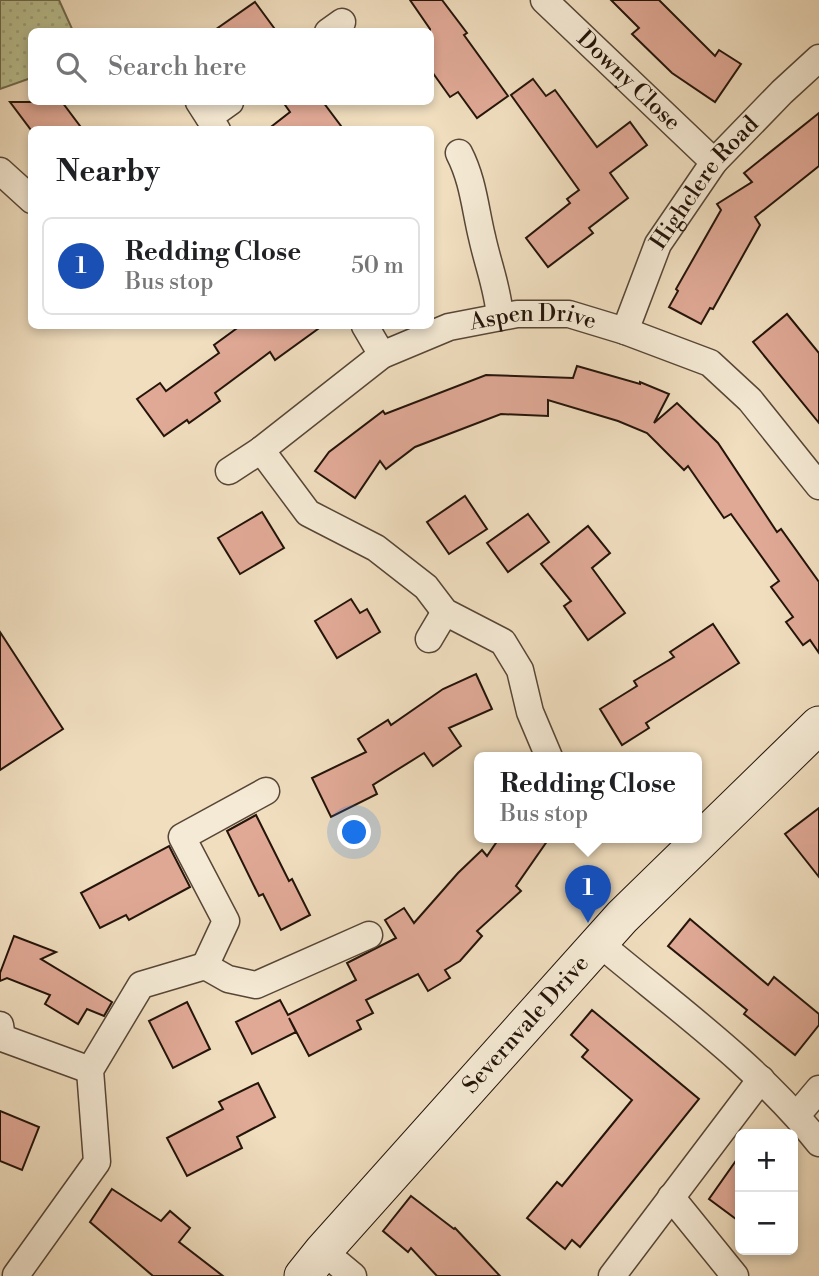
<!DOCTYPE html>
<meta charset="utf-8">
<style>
body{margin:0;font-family:"Libre Bodoni",serif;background:#f6f6f6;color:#202124}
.controls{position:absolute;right:21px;bottom:21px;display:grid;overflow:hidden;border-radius:10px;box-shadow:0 4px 10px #0003}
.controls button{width:63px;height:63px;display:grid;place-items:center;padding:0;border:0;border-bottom:2px solid #e0e0e0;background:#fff;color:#202124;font:35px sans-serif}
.you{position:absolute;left:355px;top:833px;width:24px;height:24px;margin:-18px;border:5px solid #fff;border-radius:50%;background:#1a73e8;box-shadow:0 0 0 10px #1a73e833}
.badge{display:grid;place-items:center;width:46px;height:46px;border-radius:50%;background:#8f2418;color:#fff;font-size:23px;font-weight:700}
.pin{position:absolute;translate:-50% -58px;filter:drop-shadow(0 2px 4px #0008)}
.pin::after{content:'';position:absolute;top:37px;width:24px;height:21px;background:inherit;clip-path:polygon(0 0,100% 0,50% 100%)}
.popup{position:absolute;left:474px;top:752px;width:228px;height:91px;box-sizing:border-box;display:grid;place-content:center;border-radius:10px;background:#fff;filter:drop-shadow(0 2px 5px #0005);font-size:23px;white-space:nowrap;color:#757577}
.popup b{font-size:26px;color:#202124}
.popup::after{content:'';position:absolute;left:50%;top:100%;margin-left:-14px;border:14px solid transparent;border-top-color:#fff}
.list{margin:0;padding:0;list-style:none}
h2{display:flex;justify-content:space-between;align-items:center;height:91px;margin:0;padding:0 28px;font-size:30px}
h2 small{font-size:23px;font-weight:400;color:#757577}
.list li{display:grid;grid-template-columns:46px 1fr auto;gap:21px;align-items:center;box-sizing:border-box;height:98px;margin:0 14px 14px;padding:0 14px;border:2px solid #e0e0e0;border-radius:10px}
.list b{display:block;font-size:26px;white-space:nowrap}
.list p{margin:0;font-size:23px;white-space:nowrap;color:#757577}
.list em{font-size:23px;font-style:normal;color:#757577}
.icon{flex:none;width:38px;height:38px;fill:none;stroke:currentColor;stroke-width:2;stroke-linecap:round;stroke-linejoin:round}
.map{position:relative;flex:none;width:819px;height:1276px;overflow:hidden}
.search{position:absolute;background:#fff;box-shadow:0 4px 10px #0003;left:28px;top:28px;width:406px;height:77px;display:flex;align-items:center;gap:18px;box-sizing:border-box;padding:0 24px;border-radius:10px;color:#757577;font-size:26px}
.panel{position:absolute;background:#fff;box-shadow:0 4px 10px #0003;left:28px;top:126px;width:406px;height:203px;border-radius:10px}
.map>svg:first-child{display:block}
.park{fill:url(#park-dots);stroke:#6f6a4e;stroke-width:2}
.building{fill:#e0a996;stroke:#24140a;stroke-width:2}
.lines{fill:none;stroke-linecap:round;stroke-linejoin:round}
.street-casing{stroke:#574637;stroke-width:29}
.secondary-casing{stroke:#24140a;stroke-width:39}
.street{stroke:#f5ead5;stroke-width:26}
.secondary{stroke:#f5ead5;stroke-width:37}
.labels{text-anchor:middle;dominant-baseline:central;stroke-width:7;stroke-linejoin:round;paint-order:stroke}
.street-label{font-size:23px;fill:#24140a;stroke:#f5ead5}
</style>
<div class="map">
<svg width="819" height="1276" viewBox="0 0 819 1276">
<defs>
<pattern id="park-dots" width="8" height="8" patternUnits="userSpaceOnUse" patternTransform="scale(1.75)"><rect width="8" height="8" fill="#bac192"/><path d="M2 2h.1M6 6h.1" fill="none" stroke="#a0a57d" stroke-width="1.8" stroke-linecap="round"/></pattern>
</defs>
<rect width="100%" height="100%" fill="#f0debf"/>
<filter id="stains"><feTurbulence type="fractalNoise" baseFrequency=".00286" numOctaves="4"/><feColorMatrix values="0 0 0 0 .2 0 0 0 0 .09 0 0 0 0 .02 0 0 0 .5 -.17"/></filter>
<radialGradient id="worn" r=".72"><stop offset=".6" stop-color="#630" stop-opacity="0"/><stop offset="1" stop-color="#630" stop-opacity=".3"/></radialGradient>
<polygon class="park" points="0,0 59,0 73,31 32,32 31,78 0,89"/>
<g class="building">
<polygon points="410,0 442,0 467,33 464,35 508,96 477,118 458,92 450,97 430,69 430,29"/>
<polygon points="611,0 659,0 715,56 719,50 741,64 715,102 672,73 632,34 639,28"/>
<polygon points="255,2 277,32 212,32"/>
<polygon points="533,79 546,96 555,90 597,147 630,122 647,145 610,173 628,198 589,228 593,233 548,267 526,238 570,203 567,199 579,190 511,95"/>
<polygon points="10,102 62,102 83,130 31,130"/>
<polygon points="283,102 323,102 344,130 267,130 290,112"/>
<polygon points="819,113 819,166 755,217 760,225 713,309 710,308 701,324 669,307 678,291 676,289 721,210 717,204 752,182 744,173"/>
<polygon points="787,314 819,353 819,423 753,342"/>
<polygon points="240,326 322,326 275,360 270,352 215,393 220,401 189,423 187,420 164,436 137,399 160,383 166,391 219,353 214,345"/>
<polygon points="577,366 640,384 640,382 669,394 654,423 677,403 718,443 777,532 781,529 819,582 819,653 810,640 803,645 786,622 793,617 771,587 779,581 731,514 724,518 688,466 684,470 647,433 618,421 548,400 548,416 501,414 415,447 386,469 380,461 355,498 315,471 329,452 383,411 385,414 486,375 573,378"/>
<polygon points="465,496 487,529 449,554 427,522"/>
<polygon points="262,512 284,548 240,574 218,538"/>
<polygon points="528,514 549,542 508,572 487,543"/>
<polygon points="588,526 610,553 592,568 625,613 588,640 564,606 571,601 541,564"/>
<polygon points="351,599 360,613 367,609 380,632 337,658 315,621"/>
<polygon points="713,624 739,663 646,723 649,728 622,745 600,709 637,686 634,681 674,657 670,652"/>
<polygon points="0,632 63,729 0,770"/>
<polygon points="476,674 492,709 449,728 461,746 433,766 424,753 373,785 377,794 331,817 312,778 366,752 358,739 388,720 391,725 443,689"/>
<polygon points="819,808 819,877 785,834"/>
<polygon points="256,815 289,881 292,879 310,915 281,930 263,894 259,896 227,831"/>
<polygon points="500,837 550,837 516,886 521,891 477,931 482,936 460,961 445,970 450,978 428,991 418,974 366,1000 373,1013 357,1021 361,1029 309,1056 289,1018 296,1032 252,1054 236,1022 280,1000 288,1015 356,980 347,963 396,938 385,920 404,908 414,923 458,873 482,850 487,856"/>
<polygon points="169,846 190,887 129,920 126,915 100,928 81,893"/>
<polygon points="690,919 768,985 774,977 819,1014 819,1025 795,1055 744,1014 747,1010 668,946"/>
<polygon points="14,936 56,952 41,959 112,1002 104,1016 87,1009 78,1024 45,1004 50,995 7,978 0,981 0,973"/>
<polygon points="187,1002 210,1049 173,1068 149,1021"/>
<polygon points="592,1010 699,1099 580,1247 572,1240 565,1249 527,1218 557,1182 562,1186 632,1100 582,1057 588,1050 571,1035"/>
<polygon points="258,1083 275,1117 237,1137 242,1148 187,1176 167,1138 223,1109 219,1102"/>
<polygon points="0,1111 39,1127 22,1170 0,1161"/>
<polygon points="740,1155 740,1222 709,1199"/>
<polygon points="112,1189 161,1221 170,1211 190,1228 179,1242 223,1276 153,1276 90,1222"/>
<polygon points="411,1196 454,1229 455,1228 500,1276 437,1276 411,1248 408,1252 383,1231"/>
</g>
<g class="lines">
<defs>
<g id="street">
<path id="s1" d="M544 0 714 162"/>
<polyline points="328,32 342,22"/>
<polyline points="199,102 217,130"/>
<polyline points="209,117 230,102"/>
<path d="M459 153C473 180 475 208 482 237 488 265 498 289 500 317"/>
<polyline points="0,171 32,200"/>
<polyline points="365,326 382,355"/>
<path id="s2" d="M625 331 658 244 714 162 782 92 819 58"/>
<polyline points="261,450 308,513 376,548 426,587 445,612 503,642 520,670 530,712 549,757"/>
<path id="s3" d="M229 471 261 450 382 355 449 327 517 314H569L625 331 710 363 750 400 819 486"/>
<polyline points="429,639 445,612"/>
<path d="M599 943C674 1006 758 1066 819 1143"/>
<polyline points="205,966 226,921 182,837 266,791"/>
<polyline points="0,1025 2,1038 90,1070"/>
<polyline points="797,1115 819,1089"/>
<polyline points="671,1197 735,1276"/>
<polyline points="323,1251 353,1276"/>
<polyline points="16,1275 97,1162 90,1070 141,985 205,966 228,979 256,985 369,935"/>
<polyline points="612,1276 761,1079"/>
</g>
<g id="secondary">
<path id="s4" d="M303 1276 323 1251 622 917 819 725"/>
</g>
</defs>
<use href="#street" class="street-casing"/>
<use href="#secondary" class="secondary-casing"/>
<use href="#street" class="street"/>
<use href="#secondary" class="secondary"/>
</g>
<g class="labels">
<g class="street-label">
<text stroke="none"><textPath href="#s1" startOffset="117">Downy Close</textPath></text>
<text stroke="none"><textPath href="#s2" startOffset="170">Highclere Road</textPath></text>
<text stroke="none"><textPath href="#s3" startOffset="350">Aspen Drive</textPath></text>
<text stroke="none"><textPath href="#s4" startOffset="336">Severnvale Drive</textPath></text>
</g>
</g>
<rect width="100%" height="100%" filter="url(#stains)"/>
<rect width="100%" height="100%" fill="url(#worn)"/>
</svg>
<div class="controls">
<button>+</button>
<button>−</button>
</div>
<div class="you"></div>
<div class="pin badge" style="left:588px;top:923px;background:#1a4fb4">1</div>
<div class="popup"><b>Redding Close</b>Bus stop</div>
<div class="search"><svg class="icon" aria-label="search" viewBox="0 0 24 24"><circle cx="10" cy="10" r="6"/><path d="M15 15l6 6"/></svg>Search here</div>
<section class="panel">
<h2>Nearby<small></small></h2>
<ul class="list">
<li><span class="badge" style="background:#1a4fb4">1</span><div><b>Redding Close</b><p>Bus stop</p></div><em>50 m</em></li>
</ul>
</section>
</div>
